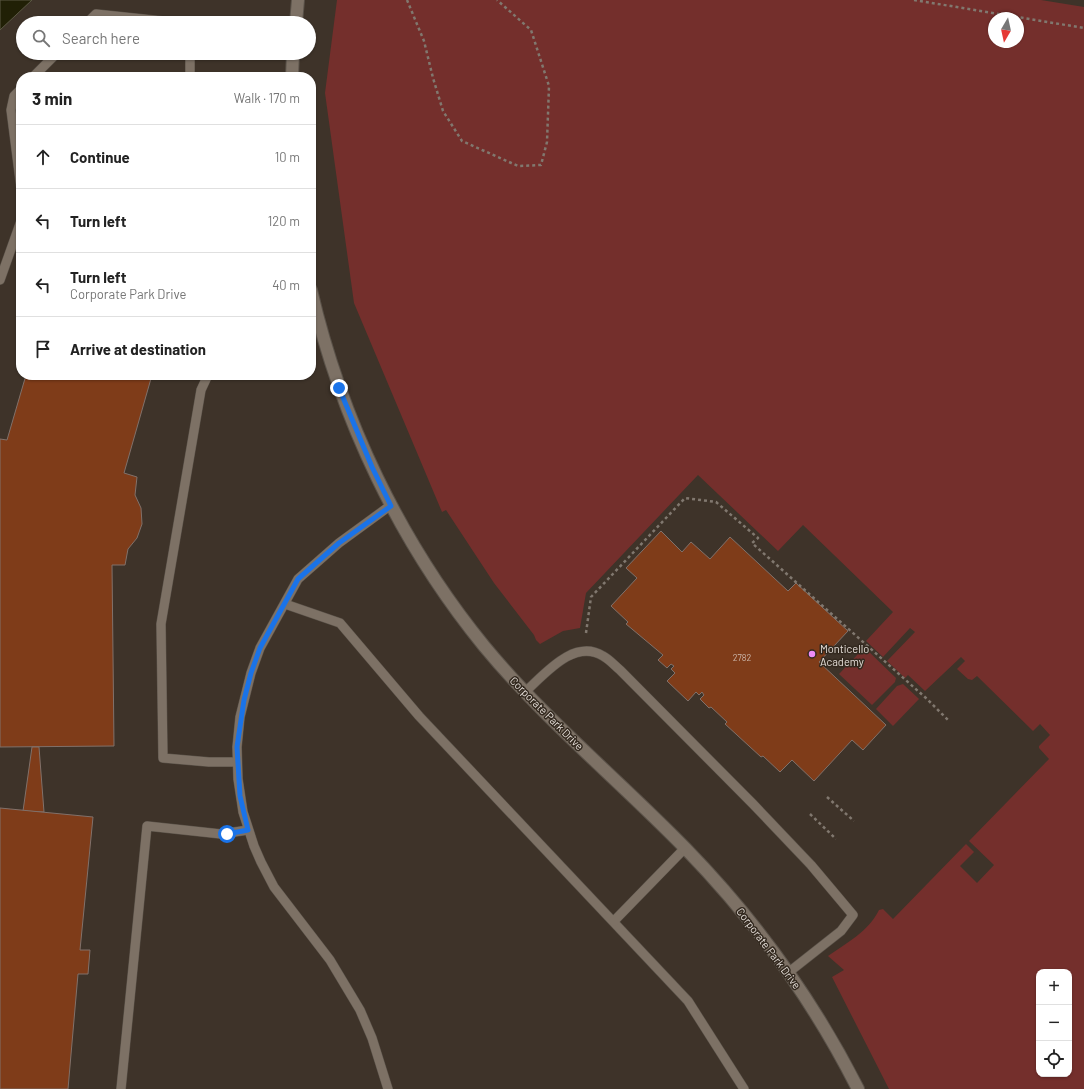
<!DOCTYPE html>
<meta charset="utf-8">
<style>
body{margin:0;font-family:Barlow,sans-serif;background:#f2f2f2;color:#222}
.controls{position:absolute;right:12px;bottom:12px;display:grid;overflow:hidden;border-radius:8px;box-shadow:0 1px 3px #0004}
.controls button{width:36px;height:36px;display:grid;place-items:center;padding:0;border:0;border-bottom:1px solid #e0e0e0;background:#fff;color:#222;font:20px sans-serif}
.compass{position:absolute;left:988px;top:12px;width:36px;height:36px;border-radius:50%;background:#fff;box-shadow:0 1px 3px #0004;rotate:189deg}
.stop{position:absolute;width:12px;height:12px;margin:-9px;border:3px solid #1a73e8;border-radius:50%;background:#fff}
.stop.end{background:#1a73e8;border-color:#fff;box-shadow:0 1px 4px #0008}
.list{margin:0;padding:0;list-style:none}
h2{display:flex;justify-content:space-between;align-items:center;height:52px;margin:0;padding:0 16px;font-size:17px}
h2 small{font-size:13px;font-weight:400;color:#767676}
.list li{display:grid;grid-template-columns:26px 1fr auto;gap:12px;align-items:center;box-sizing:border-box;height:64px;padding:0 16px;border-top:1px solid #e0e0e0}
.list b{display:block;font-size:15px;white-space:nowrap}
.list p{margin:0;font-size:13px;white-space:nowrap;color:#767676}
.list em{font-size:13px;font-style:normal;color:#767676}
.icon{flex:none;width:22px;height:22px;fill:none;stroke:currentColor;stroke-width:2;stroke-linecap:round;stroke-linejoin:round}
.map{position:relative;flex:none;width:1084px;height:1089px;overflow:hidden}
.search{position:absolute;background:#fff;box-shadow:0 1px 3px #0004;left:16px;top:16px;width:300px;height:44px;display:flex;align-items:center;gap:10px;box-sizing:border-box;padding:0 14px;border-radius:22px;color:#767676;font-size:15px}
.panel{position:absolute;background:#fff;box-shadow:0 1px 3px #0004;left:16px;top:72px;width:300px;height:308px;border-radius:16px}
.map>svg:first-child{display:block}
.green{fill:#742f2c;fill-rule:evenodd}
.water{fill:#212006;stroke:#5c5945}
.building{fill:#7f3c19;stroke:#81716a}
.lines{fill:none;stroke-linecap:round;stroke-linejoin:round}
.service-casing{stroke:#5a5249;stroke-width:10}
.tertiary-casing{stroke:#5a5249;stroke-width:14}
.path{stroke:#81786f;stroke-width:2.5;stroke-dasharray:3 3;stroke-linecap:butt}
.service{stroke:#7d7165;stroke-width:9}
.tertiary{stroke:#7d7165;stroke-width:12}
.route{stroke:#1a73e8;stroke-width:5}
.poi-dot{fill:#ee8cf8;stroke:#33291f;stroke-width:1.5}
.labels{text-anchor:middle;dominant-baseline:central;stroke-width:3;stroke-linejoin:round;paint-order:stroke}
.number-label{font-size:9px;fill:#ccb6a9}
.poi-label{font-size:11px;fill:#e6dfd9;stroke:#33291f;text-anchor:start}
.street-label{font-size:11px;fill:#e6dfd9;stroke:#33291f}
</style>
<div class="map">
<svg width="1084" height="1089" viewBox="0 0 1084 1089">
<rect width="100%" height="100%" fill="#3e3329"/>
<g class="green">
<path d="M337 0H1041L1084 7V1089H889L832 977 844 970 828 956C848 942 868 932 879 910L883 909 893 919 966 844 974 852 960 866 977 883 994 865 969 841 1049 759 1039 748V746L1050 735 1040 724 1033 731 977 676 972 680 968 679 957 669 965 661 961 657 925 691 908 675 905 678 887 661 915 632 910 628 883 657 866 641 893 612 803 525 778 551 698 475 586 593 580 628 563 631 540 644 536 640 534 635 494 583 446 510 442 512 354 303 325 93ZM994 18H1018V42H994ZM1039 972H1069V1074H1039Z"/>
<polygon points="865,648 896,678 895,682 872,705 839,674 861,651"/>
<polygon points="903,684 919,699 893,726 876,709 897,686"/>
</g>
<polygon class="water" points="0,0 32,0 0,30"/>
<g class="building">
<polygon points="26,375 152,375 124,473 137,477 135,495 141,508 142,524 137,538 128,549 125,565 112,565 114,746 0,747 0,439 7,440"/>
<polygon points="661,531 682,552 691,542 710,559 730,537 788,591 796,583 848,631 819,662 886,725 863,750 852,740 814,781 792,760 780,772 763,756 761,757 725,724 727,722 711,707 709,708 700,699 704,695 702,692 699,695 696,692 688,701 667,681 675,673 671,669 674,666 671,664 667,668 658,660 663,655 626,624 628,622 611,606 637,578 626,568"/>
<polygon points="32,747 39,747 44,812 23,811"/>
<polygon points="0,808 93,817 80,950 90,950 88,974 78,974 68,1089 0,1089"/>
</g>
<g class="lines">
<defs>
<g id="service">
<polyline points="87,23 96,14 181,23"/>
<polyline points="33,77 57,53"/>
<polyline points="190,77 190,53"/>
<polyline points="21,89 14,96 11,110 21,188"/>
<polyline points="0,280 21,221"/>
<polyline points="208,375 201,390 161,624 163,758 209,762 237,762"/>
<polyline points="285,604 340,623 419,716 688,1001 744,1089"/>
<path d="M525 692C545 674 574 638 603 656 609 659 614 665 620 670L753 804 811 865 853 915 841 931 789 972"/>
<polyline points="614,921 685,848"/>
<polyline points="121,1089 147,826 221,834 248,830"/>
<polyline points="388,1089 372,1038 360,1010 330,960 274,887 261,862 254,846 243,812 238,779 237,747 240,717 251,673 260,648 298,579 339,543 391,505"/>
</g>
<g id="tertiary">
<polyline points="296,23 298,0"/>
<polyline points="292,77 293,53"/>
<path d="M311 290C341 419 400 543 484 646 545 720 620 781 686 849 756 921 813 1000 858 1089"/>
</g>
</defs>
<use href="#service" class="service-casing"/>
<use href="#tertiary" class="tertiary-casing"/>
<g class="path">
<polyline points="407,0 424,41 433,78 443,111 462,141 518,166 541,165 547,142 549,86 531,30 497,0"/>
<polyline points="914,0 1084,28"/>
<polyline points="586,633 591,597 685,498 716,502 758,538 752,543 927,699 949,721"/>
<polyline points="827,797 854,821"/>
<polyline points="810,814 836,839"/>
</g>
<use href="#service" class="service"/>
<use href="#tertiary" class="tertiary"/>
</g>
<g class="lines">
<polyline class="route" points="227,834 248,830 240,796 237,747 244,700 251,673 260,648 298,579 339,543 391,506 372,467 339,388"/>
</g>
<circle class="poi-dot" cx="812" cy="654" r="4"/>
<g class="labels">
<g class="number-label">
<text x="742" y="657">2782</text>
</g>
<g class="poi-label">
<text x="820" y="648">Monticello<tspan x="820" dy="13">Academy</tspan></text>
</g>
<g class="street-label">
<text transform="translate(547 713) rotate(45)">Corporate Park Drive</text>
<text transform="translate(769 948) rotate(53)">Corporate Park Drive</text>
</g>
</g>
</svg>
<div class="controls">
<button>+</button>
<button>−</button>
<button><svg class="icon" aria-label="locate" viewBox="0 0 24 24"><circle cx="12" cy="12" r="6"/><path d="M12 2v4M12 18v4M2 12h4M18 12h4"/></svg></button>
</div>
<svg class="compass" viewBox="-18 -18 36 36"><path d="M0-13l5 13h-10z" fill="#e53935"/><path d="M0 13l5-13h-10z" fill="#767676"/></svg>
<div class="stop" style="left:227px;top:834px"></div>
<div class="stop end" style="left:339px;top:388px"></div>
<div class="search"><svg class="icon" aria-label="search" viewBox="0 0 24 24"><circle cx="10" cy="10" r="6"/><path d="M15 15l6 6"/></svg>Search here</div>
<section class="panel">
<h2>3 min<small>Walk · 170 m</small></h2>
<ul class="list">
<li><svg class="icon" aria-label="ahead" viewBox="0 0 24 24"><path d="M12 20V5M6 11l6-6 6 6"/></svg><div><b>Continue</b></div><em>10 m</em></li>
<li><svg class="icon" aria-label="left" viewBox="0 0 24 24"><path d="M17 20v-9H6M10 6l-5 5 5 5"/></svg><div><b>Turn left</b></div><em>120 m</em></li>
<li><svg class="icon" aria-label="left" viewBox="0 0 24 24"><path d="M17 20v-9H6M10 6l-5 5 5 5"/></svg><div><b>Turn left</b><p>Corporate Park Drive</p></div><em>40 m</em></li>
<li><svg class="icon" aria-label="arrive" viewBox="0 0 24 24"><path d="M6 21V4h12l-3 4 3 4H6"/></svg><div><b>Arrive at destination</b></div></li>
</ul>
</section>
</div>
